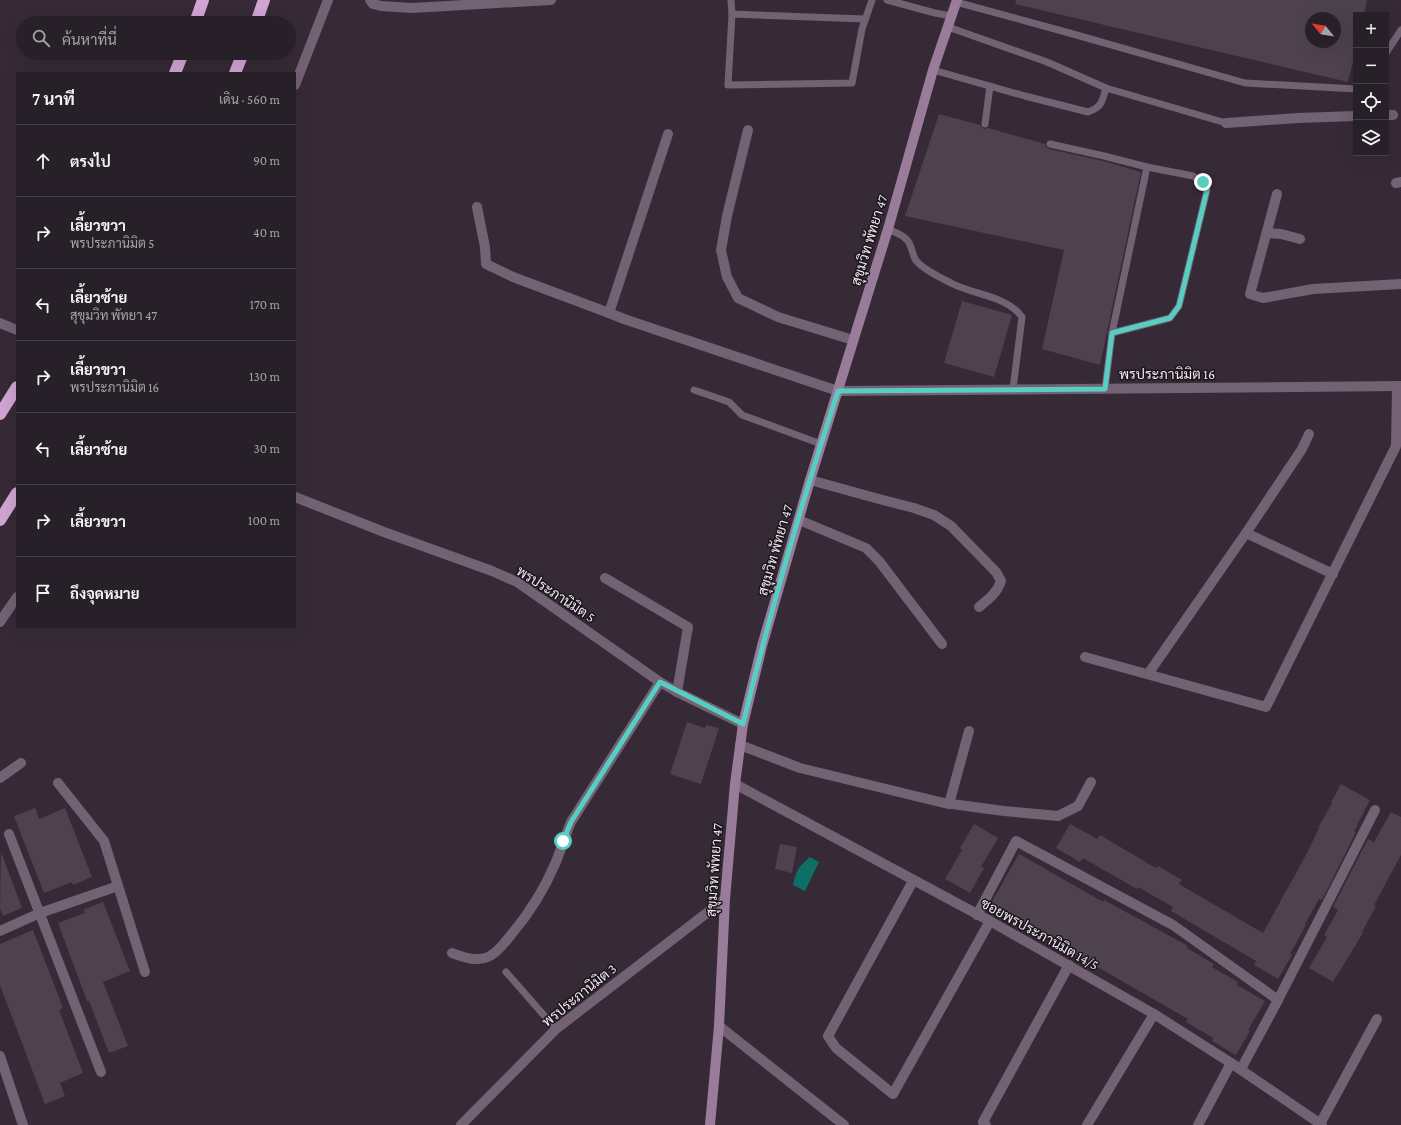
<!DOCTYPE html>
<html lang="th">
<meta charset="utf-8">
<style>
body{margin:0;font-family:"Crimson Pro",Sarabun,serif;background:#302831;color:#f1f3f6}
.controls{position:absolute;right:12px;top:12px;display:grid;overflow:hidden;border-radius:0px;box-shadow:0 4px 16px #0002}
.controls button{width:36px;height:36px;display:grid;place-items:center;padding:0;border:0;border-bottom:1px solid #443e46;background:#282029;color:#f1f3f6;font:20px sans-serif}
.compass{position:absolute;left:1305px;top:12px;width:36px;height:36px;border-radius:50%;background:#282029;box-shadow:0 4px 16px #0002;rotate:300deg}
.stop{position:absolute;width:12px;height:12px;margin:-9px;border:3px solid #57cec2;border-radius:50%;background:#fff}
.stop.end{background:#57cec2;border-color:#fff;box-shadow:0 1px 4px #0008}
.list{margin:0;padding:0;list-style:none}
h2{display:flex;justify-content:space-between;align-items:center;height:52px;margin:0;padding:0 16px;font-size:17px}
h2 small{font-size:13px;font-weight:400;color:#a5a3a8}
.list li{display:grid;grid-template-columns:26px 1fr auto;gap:12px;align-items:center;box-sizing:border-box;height:72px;padding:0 16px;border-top:1px solid #443e46}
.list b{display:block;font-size:15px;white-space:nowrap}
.list p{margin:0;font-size:13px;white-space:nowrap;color:#a5a3a8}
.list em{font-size:13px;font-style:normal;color:#a5a3a8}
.icon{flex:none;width:22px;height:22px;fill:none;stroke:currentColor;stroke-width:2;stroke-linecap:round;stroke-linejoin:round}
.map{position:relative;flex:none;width:1401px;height:1125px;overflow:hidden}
.search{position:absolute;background:#282029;box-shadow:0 4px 16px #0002;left:16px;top:16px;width:280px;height:44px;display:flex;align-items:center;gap:10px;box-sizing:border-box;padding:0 14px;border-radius:22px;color:#a5a3a8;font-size:15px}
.panel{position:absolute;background:#282029;box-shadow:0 4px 16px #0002;left:16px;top:72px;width:280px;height:556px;border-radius:0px}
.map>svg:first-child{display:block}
.water{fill:#0e6f67}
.building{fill:#4f424f;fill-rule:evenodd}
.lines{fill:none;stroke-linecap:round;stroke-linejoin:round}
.lane{stroke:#736174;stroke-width:7}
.street{stroke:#736174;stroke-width:10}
.secondary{stroke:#997c9a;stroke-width:10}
.highway{stroke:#d1a4d3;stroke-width:12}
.route{stroke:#57cec2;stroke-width:5}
.labels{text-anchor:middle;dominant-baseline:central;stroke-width:3;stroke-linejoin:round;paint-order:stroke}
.street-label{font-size:14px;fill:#eee6ee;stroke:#1a151b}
</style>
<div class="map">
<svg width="1401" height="1125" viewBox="0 0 1401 1125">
<rect width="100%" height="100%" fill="#362a37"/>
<path class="water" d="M810 857 819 862 805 891 793 885C796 871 798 867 810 857Z"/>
<g class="building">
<path d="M1016 0H1367L1364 15H1356V49L1348 82 1015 4ZM1311 18H1335V42H1311Z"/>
<polygon points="939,114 980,125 984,129 988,128 1045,144 1046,147 1049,149 1103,161 1141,172 1100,365 1042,349 1064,250 905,216"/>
<polygon points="962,301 1012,315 994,377 944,363"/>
<polygon points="687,722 705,728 706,725 719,728 701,784 670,774"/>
<polygon points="1341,784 1370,800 1357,825 1358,825 1354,831 1356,832 1322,900 1319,899 1305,924 1306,925 1290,954 1292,955 1278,979 1254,965 1256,961 1171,911 1173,907 1138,887 1137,889 1083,858 1080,862 1056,848 1070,824 1097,839 1100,835 1156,868 1158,866 1182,880 1179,884 1263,933 1307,853 1319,828 1318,828 1332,803 1331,802"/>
<polygon points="35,808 39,819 65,808 92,877 73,885 72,882 44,893 14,816"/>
<polygon points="1391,812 1401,817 1401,855 1374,905 1376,906 1362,932 1363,933 1333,982 1309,968 1327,937 1324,935 1338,910 1333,907 1368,839 1374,842"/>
<polygon points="974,824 998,838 981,867 984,868 970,893 945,879 962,850 960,848"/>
<polygon points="780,844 797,847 792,873 775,869"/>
<polygon points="1,852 22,908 3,916 0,909"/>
<polygon points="1019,854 1103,902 1104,900 1188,946 1187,948 1214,964 1212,967 1238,982 1237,985 1265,1001 1248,1030 1250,1031 1236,1055 1212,1041 1213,1038 1186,1022 1188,1019 1014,919 1013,921 989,907"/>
<polygon points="103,902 130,971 103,982 128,1046 109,1053 89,1001 87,1001 58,923 85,913 83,910"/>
<polygon points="33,930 63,1008 59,1010 83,1073 60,1083 65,1096 45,1104 0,985 0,944"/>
</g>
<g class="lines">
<g class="lane">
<polyline points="731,0 732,14 728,85 852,83 862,29 872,0"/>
<polyline points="887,0 935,13 951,16"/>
<polyline points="956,2 1073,34 1245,83 1356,89"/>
<polyline points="732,14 865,19"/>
<polyline points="948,27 1047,62 1106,88 1226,123"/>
<polyline points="1386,53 1401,30"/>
<path d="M933 70 1025 96 1088 112C1102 107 1102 102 1106 88"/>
<polyline points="985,124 990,86"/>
<polyline points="1050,144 1104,156 1147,167 1112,333 1105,389"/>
<path d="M888 229C896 233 907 236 910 245 912 249 913 255 915 259 920 268 941 278 951 283 973 295 1006 295 1022 317L1013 389"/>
<polyline points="1112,333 1170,318 1179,306 1207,190 1203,182 1193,176 1147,167"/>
<polyline points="694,390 729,402 742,415 821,444"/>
<polyline points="506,972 556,1029"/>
</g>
<g class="street">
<polyline points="370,0 373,4 381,6 412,8 551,0"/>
<polyline points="295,85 328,0"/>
<polyline points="1386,115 1393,115"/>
<polyline points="1226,123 1298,118 1356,116"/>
<polyline points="748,130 727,216 721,250 727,277 738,298 778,317 853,340"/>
<polyline points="668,134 609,313 624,319 838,391 1401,386"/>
<polyline points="1396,183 1401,182"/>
<polyline points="1277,194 1250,294 1263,298 1313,289 1401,284"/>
<polyline points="477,207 485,247 486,264 513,277 609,313"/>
<polyline points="1267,233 1281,234 1300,239"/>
<polyline points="0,323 17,330"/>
<path d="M810 480 879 499 914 508 934 515 951 526 996 572 1001 581C997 593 989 599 979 607"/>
<polyline points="295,497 384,532 492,571 517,582 660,682 677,692 743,724"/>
<polyline points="799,520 866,548 879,561 942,644"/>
<polyline points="1246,533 1333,574"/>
<polyline points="605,578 688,627 677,692"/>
<polyline points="0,622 17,597"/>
<polyline points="1085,657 1266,707 1396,446 1397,386"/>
<polyline points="1148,674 1246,533 1302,449 1309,434"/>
<polyline points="740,745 800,768 944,803 1004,811 1058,816 1078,806 1091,782"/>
<polyline points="0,778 21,763"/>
<polyline points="58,783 104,841 145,972"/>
<polyline points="735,784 990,921 1154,1014 1231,1063 1322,1125"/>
<polyline points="949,804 969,731"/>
<polyline points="9,834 101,1072"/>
<polyline points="913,881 828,1036 836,1048 893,1094 990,921"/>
<polyline points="977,915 1016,841 1173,925 1278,1000"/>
<polyline points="0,931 40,913 118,886"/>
<path d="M452 953C463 957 476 962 488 957 497 953 504 944 510 936 528 915 544 890 555 864 561 850 565 836 571 822L660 682"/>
<polyline points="719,1026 844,1125"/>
<polyline points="0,1056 23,1125"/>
<polyline points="1241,1069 1278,1000 1375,810"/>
<polyline points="1320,1124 1377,1019"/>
<polyline points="461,1125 556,1029 725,899"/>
<polyline points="986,1125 983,1122 1069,965"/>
<polyline points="1087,1125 1154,1014"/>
<polyline points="1198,1125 1231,1063"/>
</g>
<polyline class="secondary" points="710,1125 719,1026 725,899 735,784 743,724 762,646 810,480 888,229 933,70 957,0"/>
<g class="highway">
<polyline points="195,23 203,0"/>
<polyline points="256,23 264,0"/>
<polyline points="175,73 183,53"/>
<polyline points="235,73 243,53"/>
<polyline points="0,414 17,387"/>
<polyline points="0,520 17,493"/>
</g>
</g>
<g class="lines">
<path class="route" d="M563 841 571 822 660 682 743 724C770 612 802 501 838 391L1105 389 1112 333 1170 318 1179 306 1207 190 1203 182"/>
</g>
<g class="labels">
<g class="street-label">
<text transform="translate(869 240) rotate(-73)">สุขุมวิท พัทยา 47</text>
<text x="1167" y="374">พรประภานิมิต 16</text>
<text transform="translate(775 550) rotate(-74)">สุขุมวิท พัทยา 47</text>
<text transform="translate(556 594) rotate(33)">พรประภานิมิต 5</text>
<text transform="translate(714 870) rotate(-86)">สุขุมวิท พัทยา 47</text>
<text transform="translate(1040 934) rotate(29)">ซอยพรประภานิมิต 14/5</text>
<text transform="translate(579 995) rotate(-39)">พรประภานิมิต 3</text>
</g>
</g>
</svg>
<div class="controls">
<button>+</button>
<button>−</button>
<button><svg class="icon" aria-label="locate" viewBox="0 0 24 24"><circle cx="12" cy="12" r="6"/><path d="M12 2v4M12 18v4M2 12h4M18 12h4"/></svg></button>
<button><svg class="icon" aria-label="layers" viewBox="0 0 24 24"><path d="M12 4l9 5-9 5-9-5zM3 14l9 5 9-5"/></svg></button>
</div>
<svg class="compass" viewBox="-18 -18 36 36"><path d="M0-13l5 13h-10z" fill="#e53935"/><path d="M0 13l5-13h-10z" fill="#a5a3a8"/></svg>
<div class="stop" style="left:563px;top:841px"></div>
<div class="stop end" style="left:1203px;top:182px"></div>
<div class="search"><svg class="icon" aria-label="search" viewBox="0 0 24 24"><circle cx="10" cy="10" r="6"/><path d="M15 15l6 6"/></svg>ค้นหาที่นี่</div>
<section class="panel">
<h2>7 นาที<small>เดิน · 560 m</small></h2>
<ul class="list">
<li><svg class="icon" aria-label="ahead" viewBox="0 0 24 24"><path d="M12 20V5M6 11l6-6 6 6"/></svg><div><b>ตรงไป</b></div><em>90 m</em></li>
<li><svg class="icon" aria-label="right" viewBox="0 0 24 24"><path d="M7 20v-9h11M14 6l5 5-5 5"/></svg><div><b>เลี้ยวขวา</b><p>พรประภานิมิต 5</p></div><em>40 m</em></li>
<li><svg class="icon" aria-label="left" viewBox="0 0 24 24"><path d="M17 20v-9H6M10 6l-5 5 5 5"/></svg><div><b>เลี้ยวซ้าย</b><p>สุขุมวิท พัทยา 47</p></div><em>170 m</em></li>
<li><svg class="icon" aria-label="right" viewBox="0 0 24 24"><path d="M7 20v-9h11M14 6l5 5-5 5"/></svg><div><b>เลี้ยวขวา</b><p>พรประภานิมิต 16</p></div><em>130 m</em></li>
<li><svg class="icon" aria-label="left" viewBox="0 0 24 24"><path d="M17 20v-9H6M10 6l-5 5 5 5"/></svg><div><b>เลี้ยวซ้าย</b></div><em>30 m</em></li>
<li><svg class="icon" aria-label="right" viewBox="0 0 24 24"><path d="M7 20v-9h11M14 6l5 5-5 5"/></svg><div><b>เลี้ยวขวา</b></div><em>100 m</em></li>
<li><svg class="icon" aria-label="arrive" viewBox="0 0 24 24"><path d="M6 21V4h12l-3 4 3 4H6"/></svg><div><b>ถึงจุดหมาย</b></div></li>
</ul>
</section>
</div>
